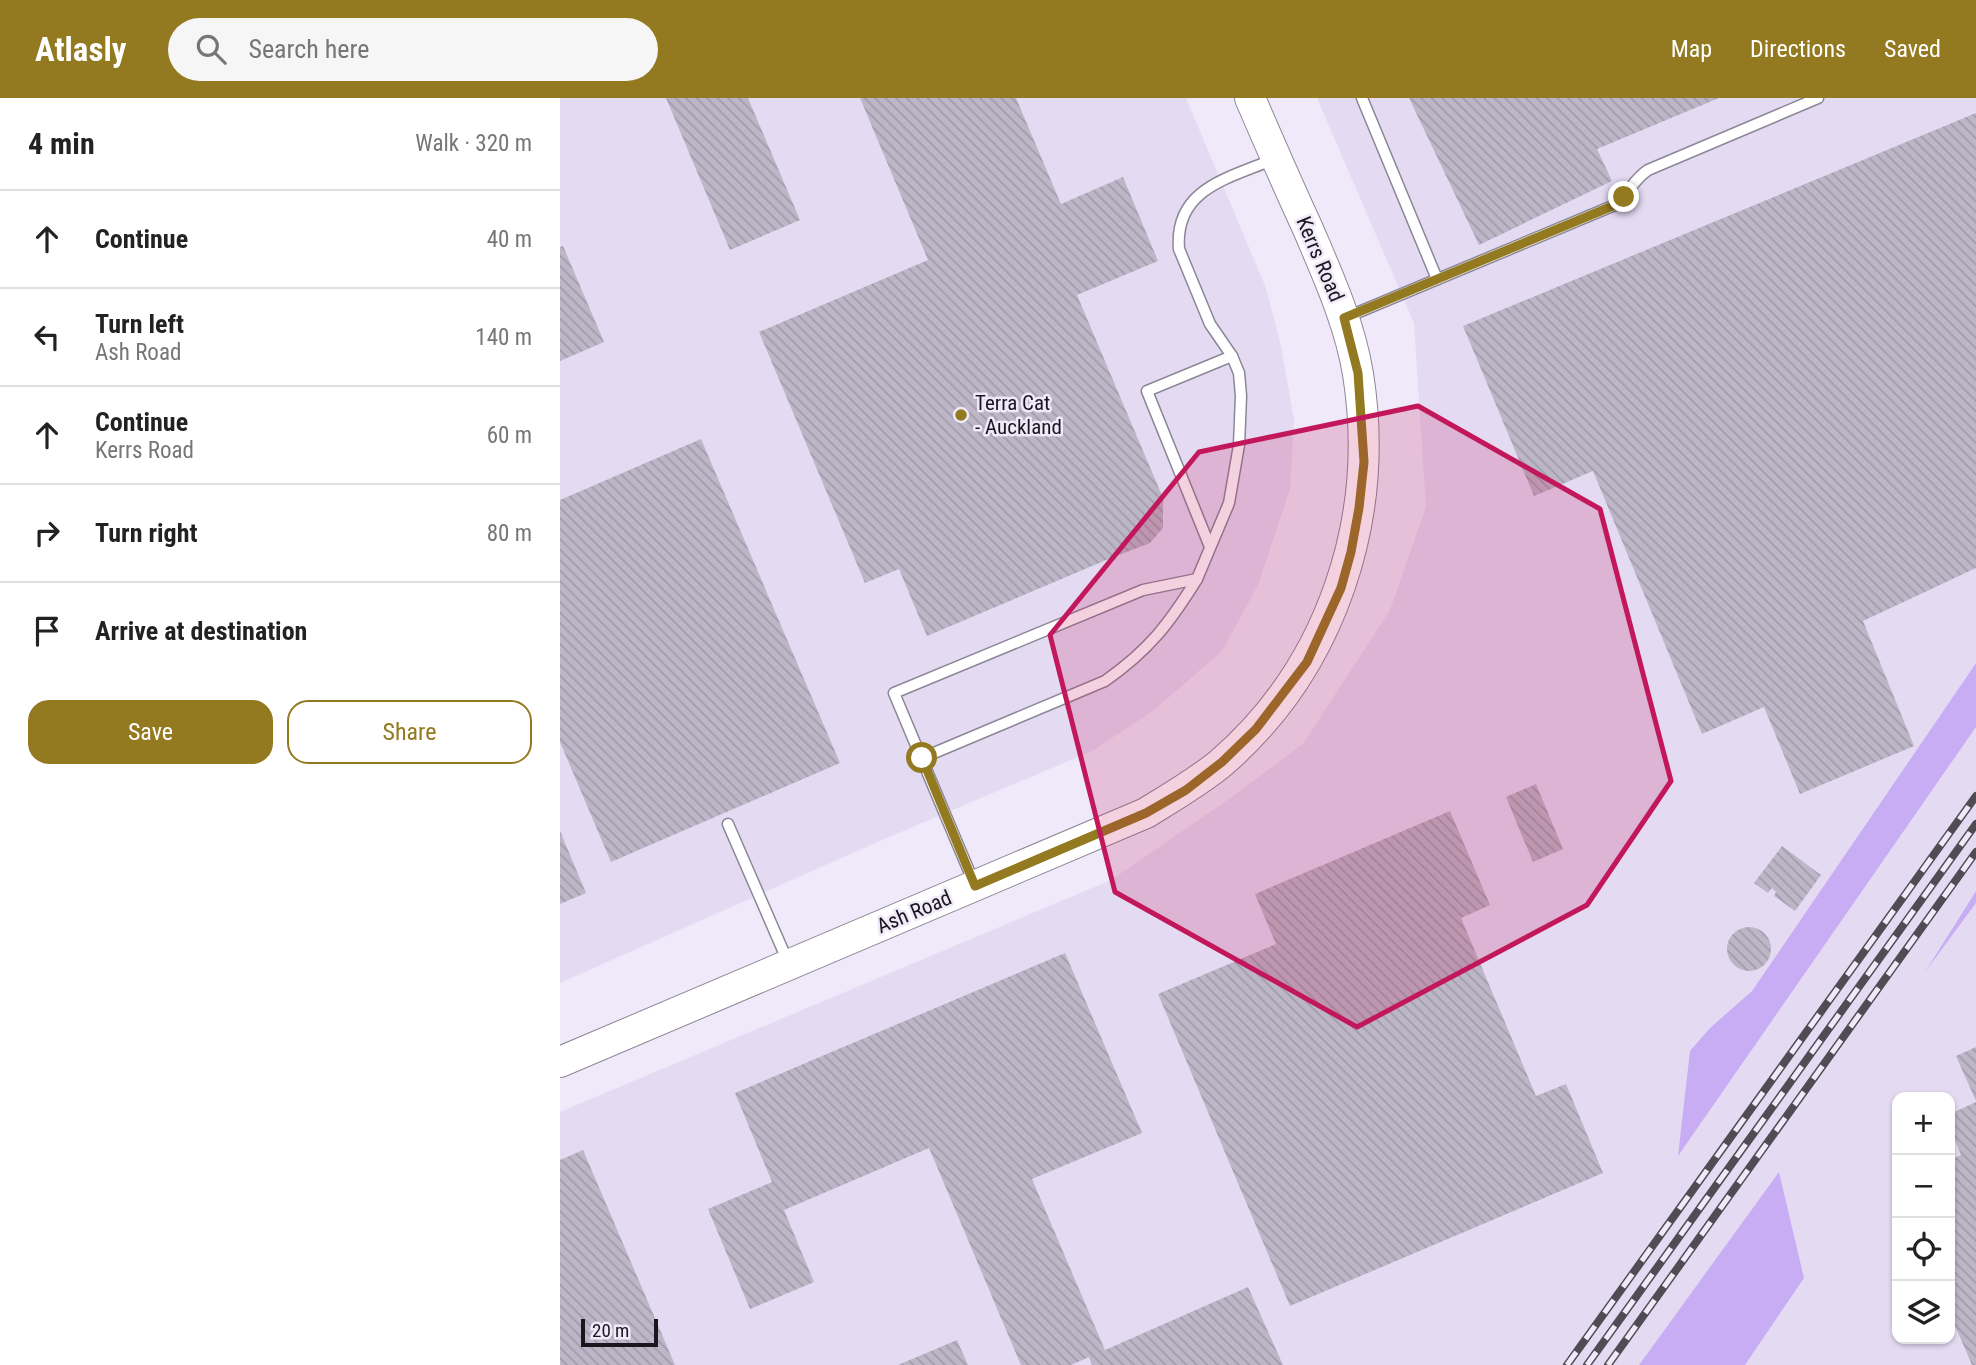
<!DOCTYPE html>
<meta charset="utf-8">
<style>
body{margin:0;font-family:"Roboto Condensed",sans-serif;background:#f6f6f6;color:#222}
.controls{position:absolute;right:21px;bottom:21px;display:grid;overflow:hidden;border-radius:14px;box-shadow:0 2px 5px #0004}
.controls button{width:63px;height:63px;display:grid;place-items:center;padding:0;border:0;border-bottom:2px solid #e0e0e0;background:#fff;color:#222;font:35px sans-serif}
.scale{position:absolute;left:21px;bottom:18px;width:77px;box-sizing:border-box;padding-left:7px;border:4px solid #19171d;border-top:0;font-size:19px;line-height:24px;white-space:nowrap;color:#19171d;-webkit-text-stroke:5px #efe9f9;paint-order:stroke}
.stop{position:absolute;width:21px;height:21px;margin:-16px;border:5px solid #93791f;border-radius:50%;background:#fff}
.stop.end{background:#93791f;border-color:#fff;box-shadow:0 2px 7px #0008}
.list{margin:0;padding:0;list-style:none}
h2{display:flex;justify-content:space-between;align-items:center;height:91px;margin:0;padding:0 28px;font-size:30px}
h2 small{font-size:23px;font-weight:400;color:#767676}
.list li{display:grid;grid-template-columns:46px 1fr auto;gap:21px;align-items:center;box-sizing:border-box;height:98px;padding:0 28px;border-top:2px solid #e0e0e0}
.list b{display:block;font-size:26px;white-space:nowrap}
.list p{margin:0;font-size:23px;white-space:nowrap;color:#767676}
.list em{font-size:23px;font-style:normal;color:#767676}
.actions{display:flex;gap:14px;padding:21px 28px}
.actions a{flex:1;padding:16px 0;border:2px solid #93791f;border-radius:21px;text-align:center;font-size:24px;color:#93791f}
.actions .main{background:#93791f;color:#fff}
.icon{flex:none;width:38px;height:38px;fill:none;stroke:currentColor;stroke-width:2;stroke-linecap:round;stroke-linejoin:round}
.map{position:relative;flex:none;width:1416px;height:1267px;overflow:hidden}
header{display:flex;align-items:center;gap:42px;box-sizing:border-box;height:98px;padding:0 35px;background:#93791f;color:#fff}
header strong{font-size:33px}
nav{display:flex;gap:38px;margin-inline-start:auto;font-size:24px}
.search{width:490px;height:63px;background:#f6f6f6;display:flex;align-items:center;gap:18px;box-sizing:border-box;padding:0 24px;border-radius:38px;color:#767676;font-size:26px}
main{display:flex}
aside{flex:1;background:#fff}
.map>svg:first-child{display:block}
.built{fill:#e4dbf3;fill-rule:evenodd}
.green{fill:#c8acf4}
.building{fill:url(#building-back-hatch)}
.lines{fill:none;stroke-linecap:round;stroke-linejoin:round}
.service-casing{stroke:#8c8796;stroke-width:13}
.secondary-casing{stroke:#8c8796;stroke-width:32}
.service{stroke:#fff;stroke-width:10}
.secondary{stroke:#fff;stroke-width:30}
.rail-casing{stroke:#4f4c54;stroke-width:8}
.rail{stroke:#efe9f9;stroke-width:5;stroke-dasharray:16;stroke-linecap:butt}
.route{stroke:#93791f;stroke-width:9}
.marked{fill:#c2185b;fill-opacity:0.2;stroke:#c2185b;stroke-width:5;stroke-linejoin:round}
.poi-dot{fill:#93791f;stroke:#efe9f9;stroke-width:2.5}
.labels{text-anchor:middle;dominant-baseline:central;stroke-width:5;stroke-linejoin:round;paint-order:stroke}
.street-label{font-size:21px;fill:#19171d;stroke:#efe9f9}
.poi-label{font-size:21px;fill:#19171d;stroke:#efe9f9;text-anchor:start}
</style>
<header>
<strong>Atlasly</strong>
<div class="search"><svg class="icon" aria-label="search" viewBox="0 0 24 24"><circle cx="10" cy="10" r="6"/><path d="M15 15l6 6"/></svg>Search here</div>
<nav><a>Map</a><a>Directions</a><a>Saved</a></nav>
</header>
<main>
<aside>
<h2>4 min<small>Walk · 320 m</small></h2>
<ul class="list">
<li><svg class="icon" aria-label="ahead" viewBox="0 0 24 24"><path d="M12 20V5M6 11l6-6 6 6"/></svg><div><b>Continue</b></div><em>40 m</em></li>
<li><svg class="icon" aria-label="left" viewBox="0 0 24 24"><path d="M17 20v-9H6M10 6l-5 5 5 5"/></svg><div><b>Turn left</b><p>Ash Road</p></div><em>140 m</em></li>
<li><svg class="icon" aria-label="ahead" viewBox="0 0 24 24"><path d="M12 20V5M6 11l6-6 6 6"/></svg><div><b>Continue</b><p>Kerrs Road</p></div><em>60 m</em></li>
<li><svg class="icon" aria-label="right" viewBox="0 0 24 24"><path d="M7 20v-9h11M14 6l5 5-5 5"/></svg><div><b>Turn right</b></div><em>80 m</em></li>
<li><svg class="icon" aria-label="arrive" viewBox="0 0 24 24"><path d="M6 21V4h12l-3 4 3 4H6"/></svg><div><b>Arrive at destination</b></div></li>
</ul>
<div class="actions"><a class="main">Save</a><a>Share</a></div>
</aside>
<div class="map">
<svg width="1416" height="1267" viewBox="0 0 1416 1267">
<defs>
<pattern id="building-back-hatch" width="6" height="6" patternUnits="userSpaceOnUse" patternTransform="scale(1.75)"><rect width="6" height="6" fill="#bcb6c6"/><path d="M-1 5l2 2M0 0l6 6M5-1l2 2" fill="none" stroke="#a19caa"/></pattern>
</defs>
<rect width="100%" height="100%" fill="#efe9f9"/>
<g class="built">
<polygon points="0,0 626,0 706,190 721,248 734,322 730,391 698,487 662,553 594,612 532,653 329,739 0,885"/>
<path d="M757 0H1416V565L1192 893 1150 930 1119 1056 1416 629V793L1372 863 1416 805V1267H1185L1244 1180 1219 1075 1079 1267H0V1014L551 782 662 706 743 646 830 512 866 409 854 225ZM1337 999H1390V1241H1337Z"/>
</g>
<g class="green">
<polygon points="1416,565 1416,629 1118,1058 1130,953 1150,930 1192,893"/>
<polygon points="1416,793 1416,805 1365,874"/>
<polygon points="1219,1074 1244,1180 1185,1267 1079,1267"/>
</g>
<g class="building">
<polygon points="106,0 188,0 240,122 170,152"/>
<polygon points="300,0 456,0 501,106 563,79 598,163 517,197 603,400 603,430 590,445 551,460 367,538 339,471 305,485 199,234 368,162"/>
<polygon points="849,0 1159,0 1037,51 1052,83 919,147"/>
<polygon points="1416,15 1416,470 1303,523 1354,648 1240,696 1204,609 1142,636 1033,373 974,398 903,228"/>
<polygon points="3,148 44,244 0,263 0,149"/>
<polygon points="141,341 280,665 51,764 0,644 0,402"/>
<polygon points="976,686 1003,751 973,764 946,699"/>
<polygon points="890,713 930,807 901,820 976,998 1006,986 1043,1075 730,1208 598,896 716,846 695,796"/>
<polygon points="0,733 26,795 0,806"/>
<polygon points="1222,748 1261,777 1235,813 1214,798 1216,794 1212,790 1208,795 1194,785"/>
<circle cx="1189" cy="851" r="22"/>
<polygon points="505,855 582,1035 472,1081 545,1252 688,1189 723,1267 532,1267 529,1259 511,1267 461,1267 369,1050 224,1112 254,1184 190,1211 148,1111 212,1084 175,995"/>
<polygon points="1416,949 1416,1003 1396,958"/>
<polygon points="1416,1004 1416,1267 1412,1267 1390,1216 1390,1062 1401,1057 1390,1030 1390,1016"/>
<polygon points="23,1052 115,1267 0,1267 0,1062"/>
<polygon points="397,1242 408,1267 338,1267"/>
</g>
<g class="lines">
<defs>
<g id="service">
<polyline points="802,0 877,181"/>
<path d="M787 219 1055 107C1068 96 1074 81 1088 72L1258 0"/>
<polyline points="650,449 587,293 672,258"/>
<path d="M362 660 545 583C589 552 609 526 637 481"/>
<polyline points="168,726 228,864"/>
<path d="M414 785 334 595 583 492 637 481 669 405 679 347 681 298 679 275 672 258 650 226 619 151C614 90 670 80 714 61"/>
</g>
<path id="secondary" d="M0 964 586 715C612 699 638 684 661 665 772 569 821 420 798 276 790 226 768 178 748 131 728 88 709 44 690 0"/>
</defs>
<use href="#service" class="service-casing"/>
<use href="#secondary" class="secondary-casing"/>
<use href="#service" class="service"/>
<use href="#secondary" class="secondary"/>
<defs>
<g id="rail">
<polyline points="1007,1267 1416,698"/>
<polyline points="1027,1267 1416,726"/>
<polyline points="1048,1267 1416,754"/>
</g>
</defs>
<use href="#rail" class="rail-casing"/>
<use href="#rail" class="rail"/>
</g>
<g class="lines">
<polyline class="route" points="362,660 415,788 586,715 626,692 662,664 696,631 747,564 781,490 791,454 799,410 804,364 798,275 784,220 1055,107 1064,99"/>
</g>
<path class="marked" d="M858 308 1040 411 1111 683 1027 807 797 929 555 794 490 537 639 354Z"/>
<circle class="poi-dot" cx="401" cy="317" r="7"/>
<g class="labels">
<g class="street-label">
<text transform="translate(760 161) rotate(67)">Kerrs Road</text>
<text transform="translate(354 814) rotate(-23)">Ash Road</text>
</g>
<g class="poi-label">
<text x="415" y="305">Terra Cat<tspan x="415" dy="24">- Auckland</tspan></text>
</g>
</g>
</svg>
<div class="controls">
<button>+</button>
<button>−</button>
<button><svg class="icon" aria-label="locate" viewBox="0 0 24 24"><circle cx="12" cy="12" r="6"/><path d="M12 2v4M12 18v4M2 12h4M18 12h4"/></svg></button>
<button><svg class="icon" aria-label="layers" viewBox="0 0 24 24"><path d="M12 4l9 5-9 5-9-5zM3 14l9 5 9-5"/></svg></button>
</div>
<div class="scale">20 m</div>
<div class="stop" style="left:362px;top:660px"></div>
<div class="stop end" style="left:1064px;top:99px"></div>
</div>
</main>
